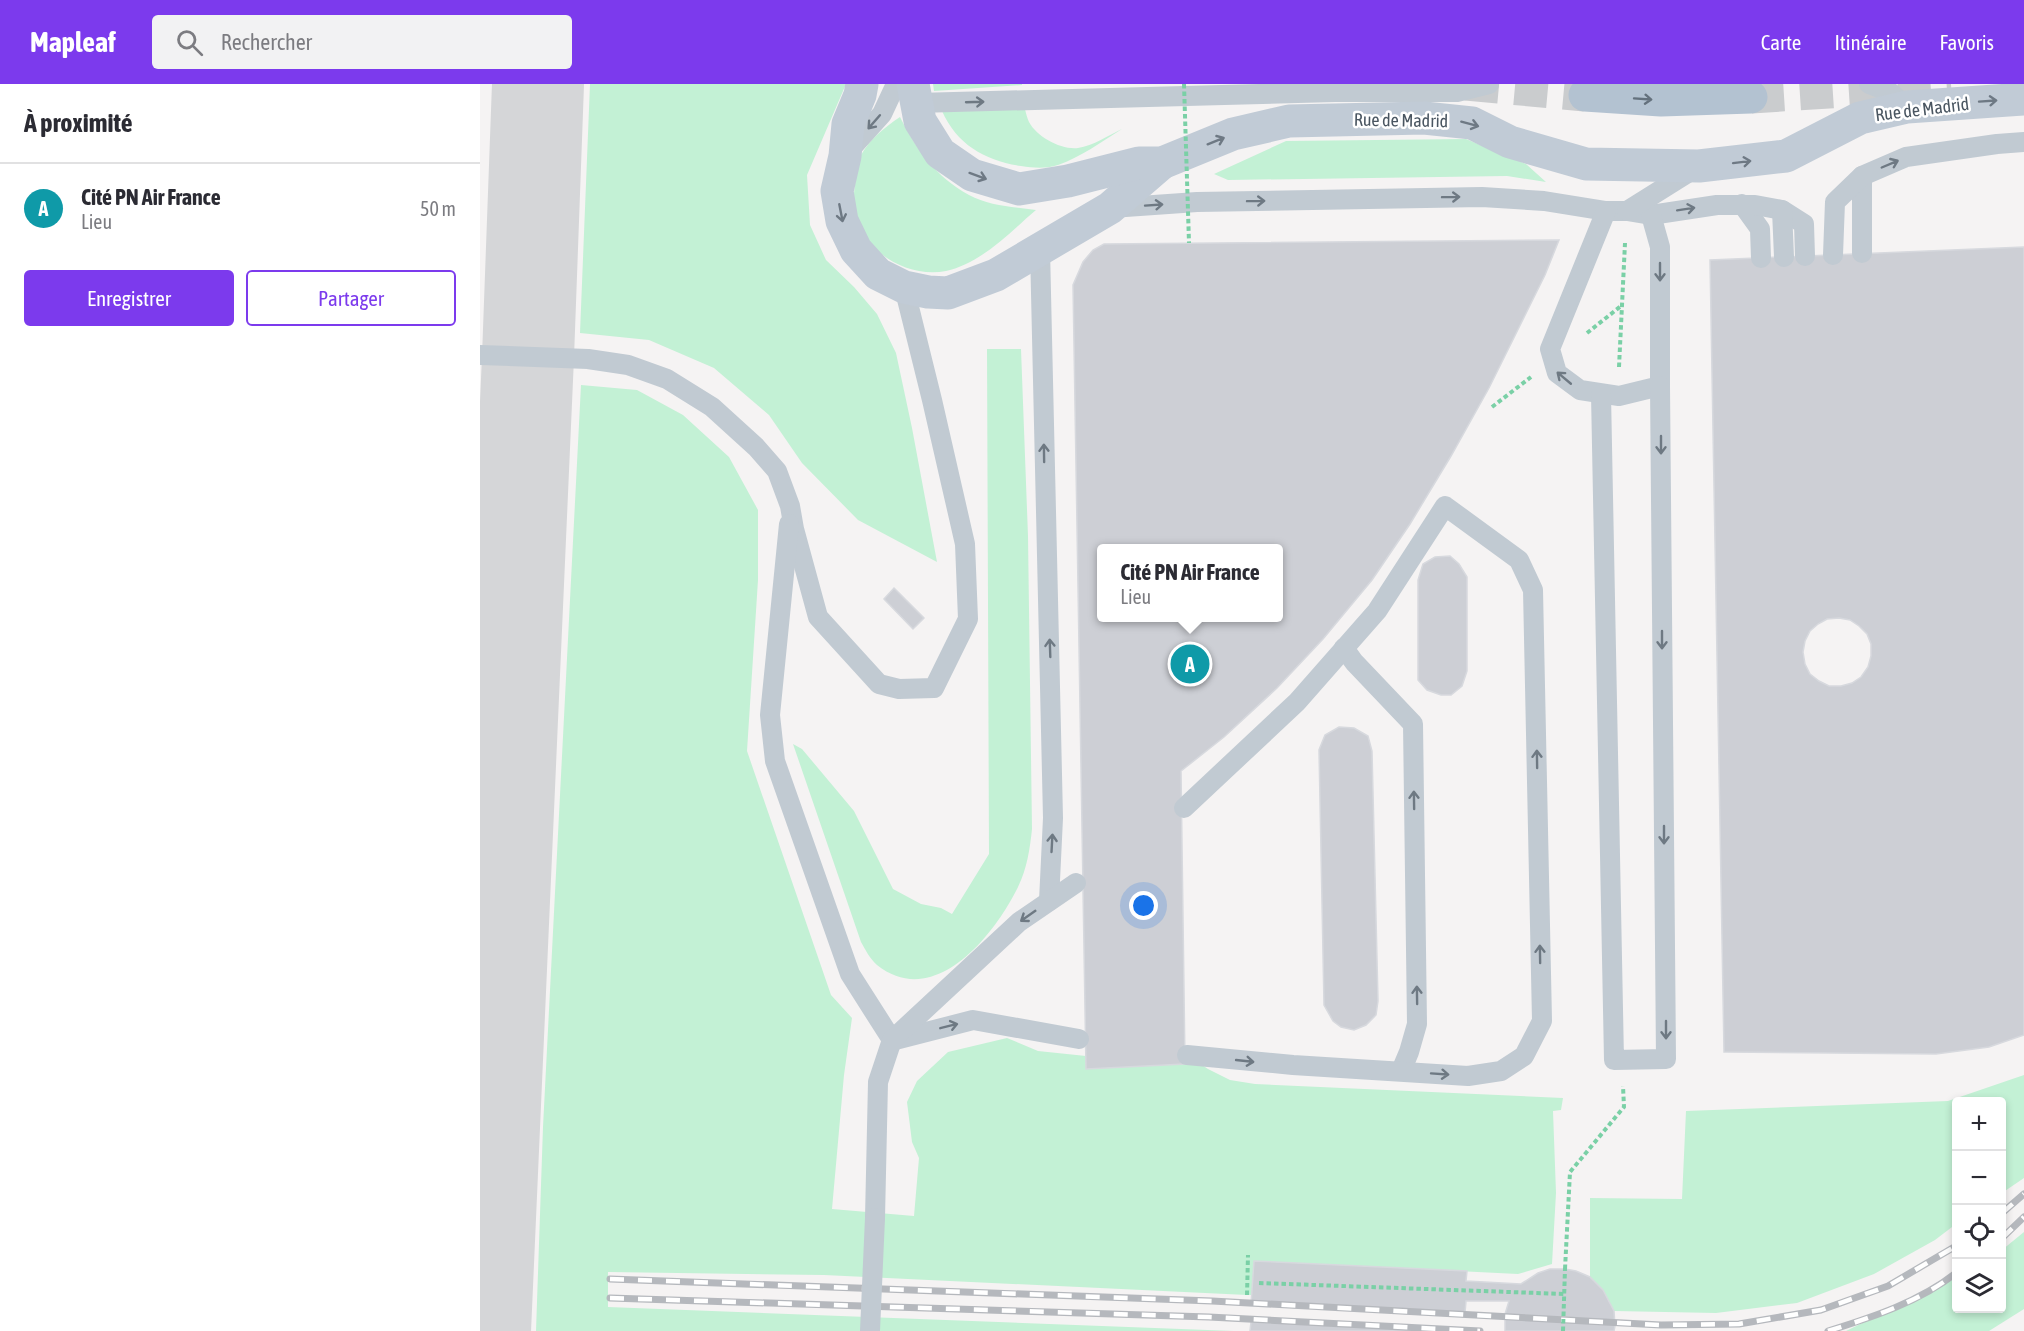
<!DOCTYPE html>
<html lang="fr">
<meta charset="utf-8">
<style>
body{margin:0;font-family:"Asap Condensed",sans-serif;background:#f2f2f3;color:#2b2b33}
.controls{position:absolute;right:18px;bottom:18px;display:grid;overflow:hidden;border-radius:6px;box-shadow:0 3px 9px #0003}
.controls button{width:54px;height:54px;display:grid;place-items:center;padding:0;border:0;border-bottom:2px solid #e1e1e2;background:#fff;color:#2b2b33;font:30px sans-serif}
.you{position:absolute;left:664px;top:822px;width:21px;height:21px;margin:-15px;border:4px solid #fff;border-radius:50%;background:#1a73e8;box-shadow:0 0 0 9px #1a73e833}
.badge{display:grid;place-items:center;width:39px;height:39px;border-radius:50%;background:#7c3aed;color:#fff;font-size:20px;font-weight:700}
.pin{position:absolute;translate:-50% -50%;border:3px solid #fff;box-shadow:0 2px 6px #0006}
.popup{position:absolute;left:617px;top:460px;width:186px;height:78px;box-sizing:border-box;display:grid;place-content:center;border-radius:6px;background:#fff;filter:drop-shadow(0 2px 4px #0005);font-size:20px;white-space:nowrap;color:#7c7c81}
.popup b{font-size:22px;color:#2b2b33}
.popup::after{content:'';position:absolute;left:50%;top:100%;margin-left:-12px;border:12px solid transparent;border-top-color:#fff}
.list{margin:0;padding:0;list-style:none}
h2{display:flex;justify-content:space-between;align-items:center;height:78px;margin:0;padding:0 24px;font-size:26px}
h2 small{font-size:20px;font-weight:400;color:#7c7c81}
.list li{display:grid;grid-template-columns:39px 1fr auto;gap:18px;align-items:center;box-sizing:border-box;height:90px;padding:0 24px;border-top:2px solid #e1e1e2}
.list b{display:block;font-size:22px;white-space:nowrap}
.list p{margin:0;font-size:20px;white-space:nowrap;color:#7c7c81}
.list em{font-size:20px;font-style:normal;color:#7c7c81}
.actions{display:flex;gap:12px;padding:18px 24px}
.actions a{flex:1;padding:14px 0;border:2px solid #7c3aed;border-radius:6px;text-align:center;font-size:21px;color:#7c3aed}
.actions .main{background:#7c3aed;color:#fff}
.icon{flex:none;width:33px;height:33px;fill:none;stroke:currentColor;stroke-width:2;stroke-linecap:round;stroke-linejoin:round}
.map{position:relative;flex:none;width:1544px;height:1247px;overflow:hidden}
header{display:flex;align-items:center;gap:36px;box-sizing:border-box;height:84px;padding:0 30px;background:#7c3aed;color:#fff}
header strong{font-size:28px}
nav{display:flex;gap:33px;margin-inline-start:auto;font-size:21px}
.search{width:420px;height:54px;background:#f2f2f3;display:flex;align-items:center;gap:15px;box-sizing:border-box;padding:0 21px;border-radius:6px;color:#7c7c81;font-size:22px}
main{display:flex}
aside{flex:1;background:#fff}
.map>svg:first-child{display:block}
.green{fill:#c3f1d5}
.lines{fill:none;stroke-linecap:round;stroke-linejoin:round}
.taxiway{stroke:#d5d6d8;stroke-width:92}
.building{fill:#cdcfd5;stroke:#d7d9de;stroke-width:1.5;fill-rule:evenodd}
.primary-tunnel{stroke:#caccce;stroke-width:33;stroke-dasharray:33 16;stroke-linecap:butt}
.path{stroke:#7ad0a6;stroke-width:4;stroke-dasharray:4.5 3;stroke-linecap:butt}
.lane{stroke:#c1cad2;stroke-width:20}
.secondary{stroke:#c1cbd6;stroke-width:33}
.primary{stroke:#b3c2d1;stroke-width:33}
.rail-casing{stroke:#b5b8bd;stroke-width:7}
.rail{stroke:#fff;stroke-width:4.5;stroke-dasharray:14;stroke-linecap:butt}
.path-bridge{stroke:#7ad0a6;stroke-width:4;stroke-dasharray:4.5 3;stroke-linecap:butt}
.lane-bridge{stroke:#c1cad2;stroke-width:20}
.oneway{stroke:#64717d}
.oneway2{stroke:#6e7984}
.oneway3{stroke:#6e7983}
.labels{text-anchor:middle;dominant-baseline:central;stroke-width:5;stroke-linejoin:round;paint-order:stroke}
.street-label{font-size:18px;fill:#4a5661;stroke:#fff}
</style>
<header>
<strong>Mapleaf</strong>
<div class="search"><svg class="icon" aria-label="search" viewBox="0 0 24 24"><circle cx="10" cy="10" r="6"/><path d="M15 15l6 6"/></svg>Rechercher</div>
<nav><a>Carte</a><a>Itinéraire</a><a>Favoris</a></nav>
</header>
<main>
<aside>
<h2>À proximité<small></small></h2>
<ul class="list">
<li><span class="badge" style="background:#0f9aa8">A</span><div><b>Cité PN Air France</b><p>Lieu</p></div><em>50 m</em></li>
</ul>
<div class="actions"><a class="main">Enregistrer</a><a>Partager</a></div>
</aside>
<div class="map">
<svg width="1544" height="1247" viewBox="0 0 1544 1247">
<rect width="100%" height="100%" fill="#f5f3f3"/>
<g class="green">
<polygon points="110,0 366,0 327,91 330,141 346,176 374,203 397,230 416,269 432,344 457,478 378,436 322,379 289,331 234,284 169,256 100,249"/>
<polygon points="453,0 542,0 542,1 454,7"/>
<path d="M545 25C546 29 547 34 549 38 557 53 581 66 598 64 613 62 629 51 642 45 621 58 601 73 578 81 565 85 554 84 541 82 506 77 477 61 462 27Z"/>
<path d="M420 33C436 65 456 93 489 111 509 122 534 123 556 126 530 148 502 179 466 187 431 194 390 172 377 138 371 123 374 109 376 93 378 86 378 78 381 71 390 55 405 43 420 33Z"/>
<polygon points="986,55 1046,80 1066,98 1027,92 748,96 734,90 806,57"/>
<path d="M507 265H541L548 452 552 745C550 764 547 785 538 803 515 850 455 927 397 881 390 875 385 865 381 858L313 660 322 665 374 727 413 805 441 820 461 824 472 830 509 770Z"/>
<polygon points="101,301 157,306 203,331 249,373 278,426 278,496 267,667 351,911 372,934 364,991 352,1125 434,1132 439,1074 432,1058 427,1018 437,997 468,968 527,954 558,967 606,972 606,985 704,980 707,971 728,985 750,996 775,1000 1083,1014 1081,1026 1073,1027 1076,1109 1072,1180 1038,1190 775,1177 773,1211 767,1211 344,1191 128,1188 128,1223 754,1247 56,1247 63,1043"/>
<polygon points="1544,991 1544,1094 1522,1109 1522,1018 1476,1018 1476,1140 1455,1156 1394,1190 1317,1219 1236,1229 1134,1227 1123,1206 1110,1193 1110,1114 1202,1115 1206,1027 1468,1017"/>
<polygon points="1544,1148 1544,1225 1509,1247 1366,1247 1476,1193 1476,1224 1522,1224 1522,1166"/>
</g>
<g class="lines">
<polyline class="taxiway" points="5,1247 48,273 58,0"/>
</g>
<g class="building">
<path d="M1079 156 1065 191 1009 304 971 372 930 440 892 496 843 555 797 604 744 653 701 687 705 980 606 985 593 201 603 178 613 166 624 160ZM622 464H798V534H622Z"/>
<path d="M1544 163V951L1509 963 1456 970 1244 968 1230 176ZM1359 534 1370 536 1379 542 1387 550 1391 560V572L1388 583 1381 593 1372 599 1361 602H1349L1339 597 1330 590 1325 580 1323 568 1325 557 1330 547 1338 540 1347 535Z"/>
<polygon points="970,472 979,480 987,493 987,587 982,602 971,611 961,611 947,606 938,596 938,496 943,480 955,473"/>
<polygon points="414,504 444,534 433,545 404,515"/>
<polygon points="859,643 874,644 888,652 892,667 898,917 896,931 886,941 874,946 861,943 853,937 844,921 839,666 845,651"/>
<polygon points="774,1177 987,1187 986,1197 1041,1200 1058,1189 1070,1185 1085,1185 1096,1187 1110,1193 1123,1206 1134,1227 1135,1242 1134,1247 1025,1247 1025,1230 1029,1217 986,1217 985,1229 771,1220"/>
<polygon points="771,1238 978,1247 770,1247"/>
</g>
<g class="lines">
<g class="primary-tunnel">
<polyline points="986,0 1105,11"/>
<polyline points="1271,13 1471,0"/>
</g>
<g class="path">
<polyline points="1107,249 1141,222"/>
<polyline points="1139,283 1145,159"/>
<polyline points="1012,323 1051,293"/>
<polyline points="1085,1185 1090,1088 1144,1023 1143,1002"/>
<polyline points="779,1199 1085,1210"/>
<polyline points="767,1211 768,1171"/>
</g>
<g class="lane">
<polyline points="1389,0 1410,8 1427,23"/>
<polyline points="437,19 855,8 977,8 1009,0"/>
<polyline points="366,70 402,30 416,0"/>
<polyline points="1382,92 1382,169"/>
<polyline points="1262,120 1280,145 1281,174"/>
<polyline points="631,124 717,118 1002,113 1064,117 1126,127 1147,127 1171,131 1237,121 1275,121 1302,126 1324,140 1325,172"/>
<polyline points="1302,126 1304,173"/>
<polyline points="1126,127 1070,265 1077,289 1100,306 1139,312 1180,302 1180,163 1171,131"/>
<polyline points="1147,127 1214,85"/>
<polyline points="560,165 573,734 569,817"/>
<polyline points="1353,171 1355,118 1382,92 1426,73 1517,60 1544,58"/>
<polyline points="0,271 108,275 148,281 187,295 232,323 276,363 297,387 310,422 314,445 338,533 399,600 419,605 454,604 488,535 485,460 452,316 424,203"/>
<polyline points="1121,310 1134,976 1186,975 1180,302"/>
<polyline points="309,440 290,631 295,677 370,890 412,956"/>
<polyline points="864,564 874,578 933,640 937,940 929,968 921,987"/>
<polyline points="704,724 817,618 897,527 965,422 1039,476 1053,506 1062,937 1044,972 1021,987 988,992 813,981 707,971"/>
<polyline points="415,956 493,936 599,955"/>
<polyline points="395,1134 398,998 412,956 539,838 596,799"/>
</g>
<g class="secondary">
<polyline points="382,0 380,11 368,40 365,72 357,107 362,137 376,166 398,190 424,203 448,208 468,209 516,191 630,124 682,79"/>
<polyline points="433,0 440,37 460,69 492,91 539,105 588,97 659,79 682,79 753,50 809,37 944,34 992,39 1030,58 1106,80 1219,82 1306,72 1380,34 1427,23 1544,15"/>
</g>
<polyline class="primary" points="1105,11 1181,16 1271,13"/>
<defs>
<g id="rail">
<polyline points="1522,1129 1544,1110"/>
<polyline points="1522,1154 1544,1133"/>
<polyline points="130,1195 732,1217 1181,1241 1259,1240 1341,1226 1408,1202 1476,1162"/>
<polyline points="130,1214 729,1233 1000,1247"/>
<path d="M1348 1247C1393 1233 1439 1218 1476 1189"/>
</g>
</defs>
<use href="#rail" class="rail-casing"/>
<use href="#rail" class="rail"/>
<g class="path-bridge">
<polyline points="704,0 709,159"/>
<polyline points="1083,1247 1085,1185"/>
</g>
<polyline class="lane-bridge" points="390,1247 395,1134"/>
</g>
<defs><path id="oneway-shaft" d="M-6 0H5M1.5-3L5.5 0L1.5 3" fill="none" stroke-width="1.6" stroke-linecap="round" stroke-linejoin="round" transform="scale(1.5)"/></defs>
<use class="oneway" href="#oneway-shaft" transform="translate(1163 15) rotate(4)"/>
<g class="oneway2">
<use href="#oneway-shaft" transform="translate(1508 17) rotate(-4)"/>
<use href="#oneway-shaft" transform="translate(990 40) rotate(15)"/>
<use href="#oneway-shaft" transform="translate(736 57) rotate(-22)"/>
<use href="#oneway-shaft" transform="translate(1262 78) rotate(-7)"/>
<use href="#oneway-shaft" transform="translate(498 92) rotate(20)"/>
<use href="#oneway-shaft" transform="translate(361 129) rotate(79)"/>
</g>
<g class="oneway3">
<use href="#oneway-shaft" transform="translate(495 18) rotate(-2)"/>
<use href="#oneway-shaft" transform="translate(394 38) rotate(131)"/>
<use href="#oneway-shaft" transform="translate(1410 80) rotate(-23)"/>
<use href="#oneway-shaft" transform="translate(971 113) rotate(-1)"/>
<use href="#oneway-shaft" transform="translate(776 117) rotate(-1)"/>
<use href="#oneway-shaft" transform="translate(674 121) rotate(-4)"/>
<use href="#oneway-shaft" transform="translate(1206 125) rotate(-9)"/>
<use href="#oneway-shaft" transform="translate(1180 188) rotate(90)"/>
<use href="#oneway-shaft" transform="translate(1084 294) rotate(-140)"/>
<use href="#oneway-shaft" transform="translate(1181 361) rotate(90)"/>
<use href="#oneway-shaft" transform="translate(564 369) rotate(-91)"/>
<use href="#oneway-shaft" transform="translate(1182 556) rotate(90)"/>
<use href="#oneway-shaft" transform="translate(570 564) rotate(-92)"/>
<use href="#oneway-shaft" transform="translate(1057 675) rotate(-91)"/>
<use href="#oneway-shaft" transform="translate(934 716) rotate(-91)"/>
<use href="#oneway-shaft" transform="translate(1184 751) rotate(90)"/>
<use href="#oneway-shaft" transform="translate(572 759) rotate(-87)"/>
<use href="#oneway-shaft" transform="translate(548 832) rotate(145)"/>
<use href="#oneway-shaft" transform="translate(1060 870) rotate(-91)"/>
<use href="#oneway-shaft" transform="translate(937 911) rotate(-91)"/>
<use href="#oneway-shaft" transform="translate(469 942) rotate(-14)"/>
<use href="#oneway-shaft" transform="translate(1186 946) rotate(90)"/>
<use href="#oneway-shaft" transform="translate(765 977) rotate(6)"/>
<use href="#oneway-shaft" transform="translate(960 990) rotate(4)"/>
</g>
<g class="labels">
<g class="street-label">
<text transform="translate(1442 25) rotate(-7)">Rue de Madrid</text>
<text transform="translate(921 36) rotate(1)">Rue de Madrid</text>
</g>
</g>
</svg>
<div class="controls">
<button>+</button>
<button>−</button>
<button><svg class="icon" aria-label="locate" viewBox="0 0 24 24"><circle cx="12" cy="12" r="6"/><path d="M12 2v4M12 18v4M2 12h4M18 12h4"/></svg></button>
<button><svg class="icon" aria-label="layers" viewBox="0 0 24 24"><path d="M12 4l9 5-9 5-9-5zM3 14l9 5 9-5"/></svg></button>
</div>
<div class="you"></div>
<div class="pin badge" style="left:710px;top:580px;background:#0f9aa8">A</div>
<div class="popup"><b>Cité PN Air France</b>Lieu</div>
</div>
</main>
